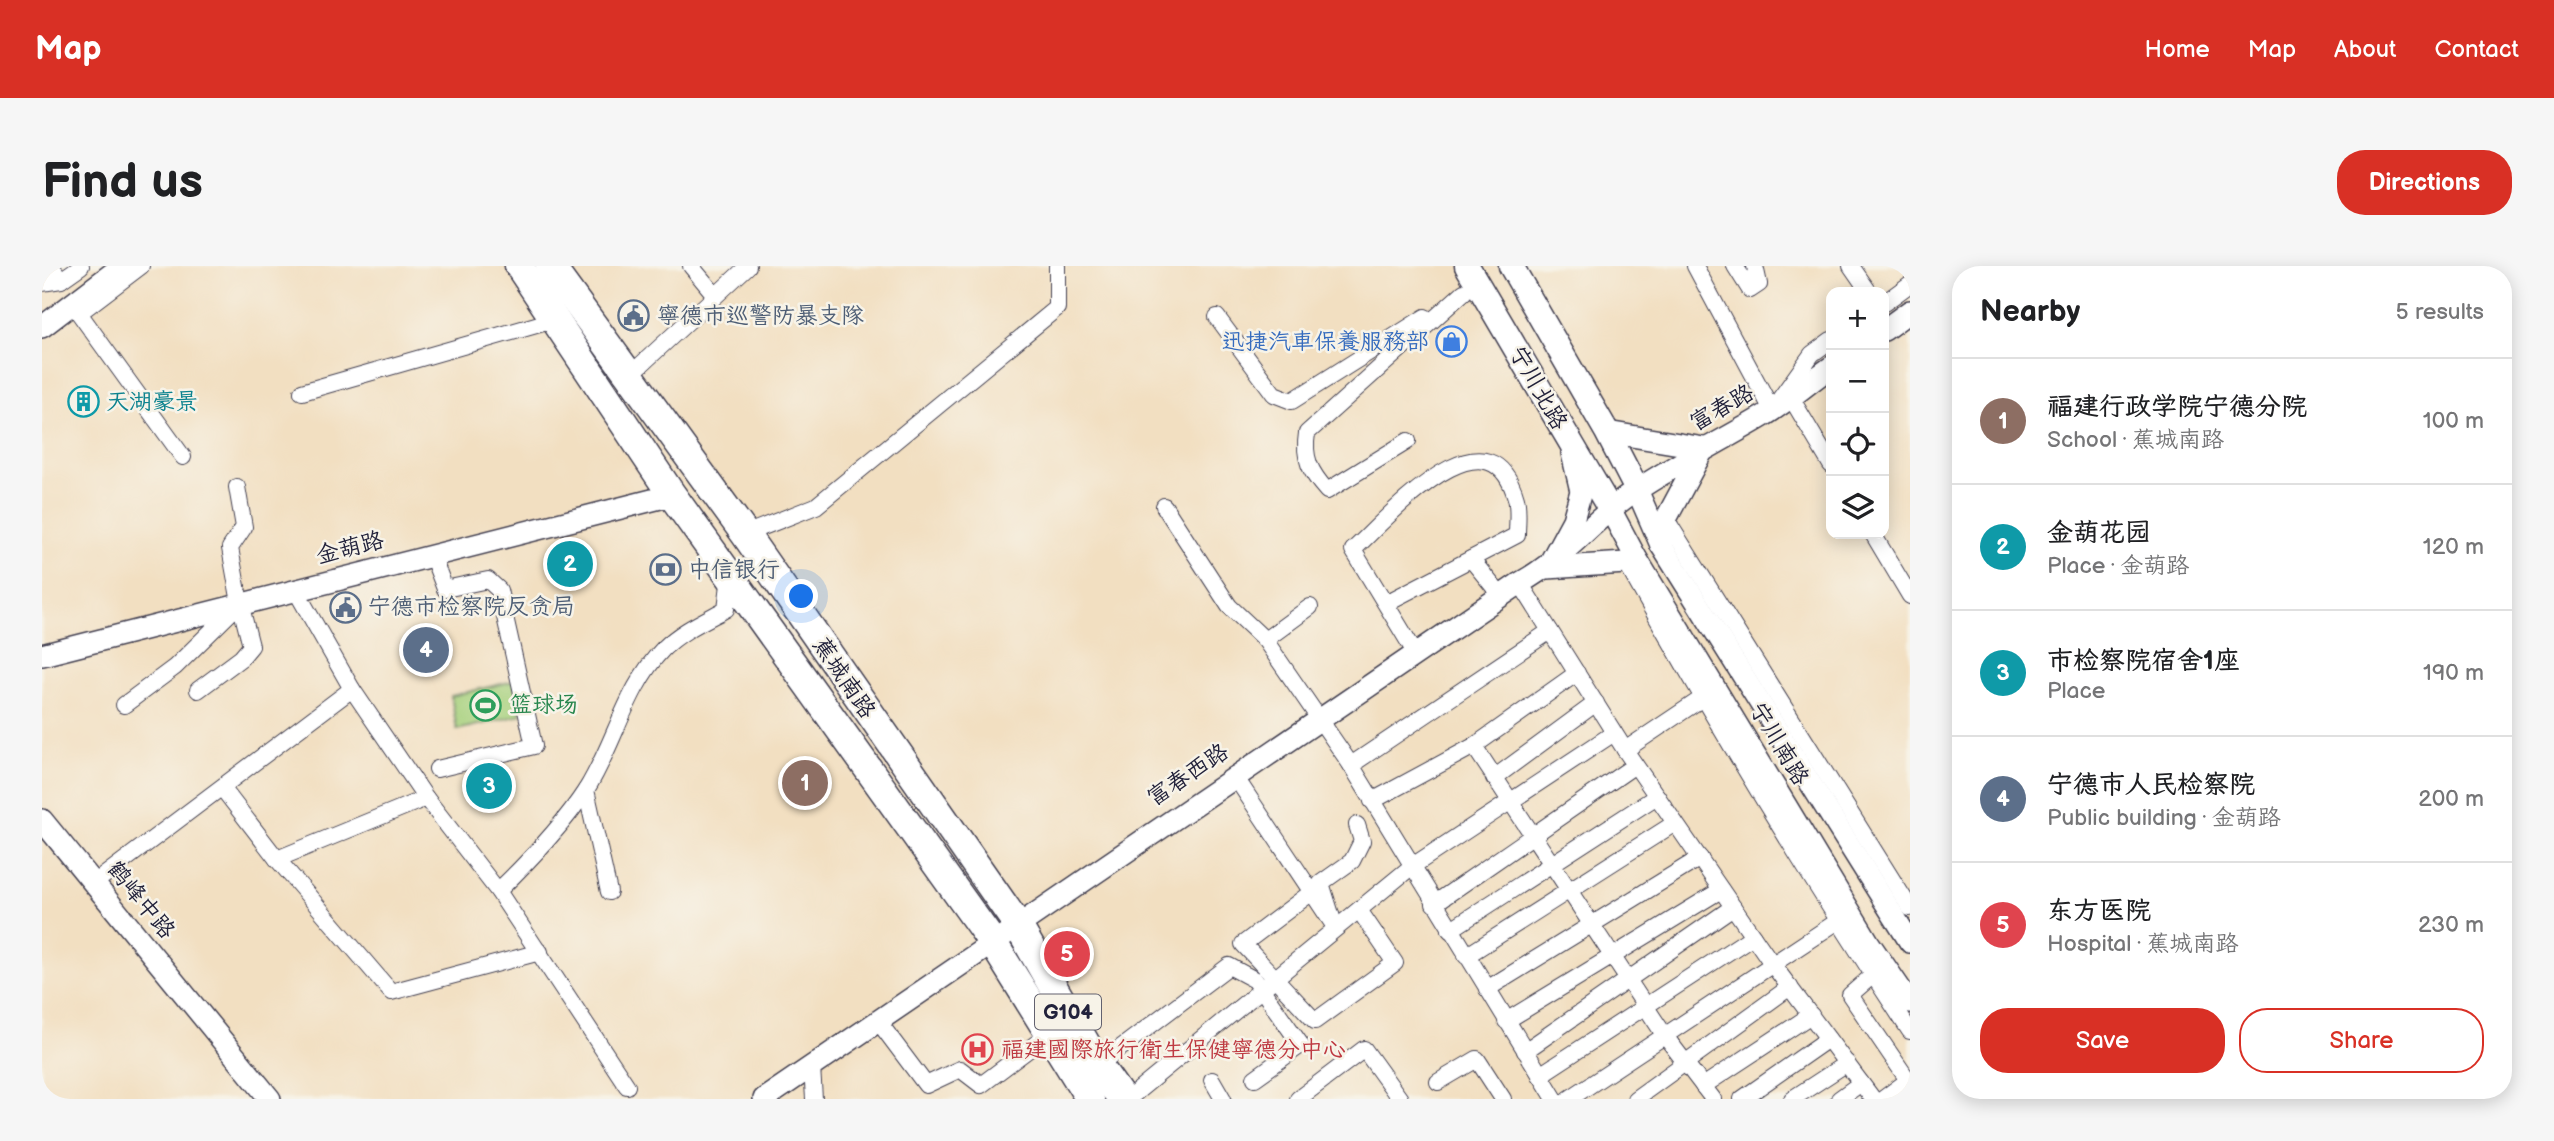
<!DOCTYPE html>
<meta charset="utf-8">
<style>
body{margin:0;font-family:"Balsamiq Sans","LXGW WenKai TC",sans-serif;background:#f6f6f6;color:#202124}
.controls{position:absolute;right:21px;top:21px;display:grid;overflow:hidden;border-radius:14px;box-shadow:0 4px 18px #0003}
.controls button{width:63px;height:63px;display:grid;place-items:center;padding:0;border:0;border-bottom:2px solid #e0e0e0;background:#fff;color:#202124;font:35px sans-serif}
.you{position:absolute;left:760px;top:331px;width:24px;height:24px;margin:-18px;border:5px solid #fff;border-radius:50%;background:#1a73e8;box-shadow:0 0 0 10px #1a73e833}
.badge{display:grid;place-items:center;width:46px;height:46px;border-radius:50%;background:#d93025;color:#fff;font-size:23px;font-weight:700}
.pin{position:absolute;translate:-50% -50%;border:4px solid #fff;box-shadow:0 2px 7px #0006}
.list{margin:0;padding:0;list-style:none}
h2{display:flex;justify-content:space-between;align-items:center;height:91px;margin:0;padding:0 28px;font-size:30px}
h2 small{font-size:23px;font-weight:400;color:#757577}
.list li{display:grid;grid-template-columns:46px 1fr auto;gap:21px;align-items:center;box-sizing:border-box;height:126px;padding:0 28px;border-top:2px solid #e0e0e0}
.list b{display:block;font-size:26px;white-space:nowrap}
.list p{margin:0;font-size:23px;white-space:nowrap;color:#757577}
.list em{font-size:23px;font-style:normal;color:#757577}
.actions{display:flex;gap:14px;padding:21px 28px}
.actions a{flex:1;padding:16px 0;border:2px solid #d93025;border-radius:28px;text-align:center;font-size:24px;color:#d93025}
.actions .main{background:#d93025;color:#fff}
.icon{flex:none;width:38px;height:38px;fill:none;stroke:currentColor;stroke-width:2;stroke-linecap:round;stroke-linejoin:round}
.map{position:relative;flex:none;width:1868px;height:833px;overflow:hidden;border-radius:28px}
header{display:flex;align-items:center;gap:42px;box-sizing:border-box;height:98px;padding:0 35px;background:#d93025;color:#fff}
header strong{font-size:33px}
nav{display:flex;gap:38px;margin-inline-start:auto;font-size:24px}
.intro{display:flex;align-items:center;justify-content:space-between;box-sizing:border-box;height:168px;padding:0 42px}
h1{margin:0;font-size:49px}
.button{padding:18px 32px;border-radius:28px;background:#d93025;color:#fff;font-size:24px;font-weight:700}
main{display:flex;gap:42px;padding:0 42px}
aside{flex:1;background:#fff;border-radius:28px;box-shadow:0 4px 18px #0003}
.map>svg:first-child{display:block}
.green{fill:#a6d07b;stroke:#64795b;stroke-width:2}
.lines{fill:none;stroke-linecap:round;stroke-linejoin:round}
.street-casing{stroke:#413e4f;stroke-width:18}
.secondary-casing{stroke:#413e4f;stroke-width:24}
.primary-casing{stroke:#413e4f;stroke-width:27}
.highway-casing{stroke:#413e4f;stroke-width:31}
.street{stroke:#fff;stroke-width:16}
.secondary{stroke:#fff;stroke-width:21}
.primary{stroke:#fff;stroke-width:24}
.highway{stroke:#fff;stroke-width:28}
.labels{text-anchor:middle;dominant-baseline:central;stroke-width:5;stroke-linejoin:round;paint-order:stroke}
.shield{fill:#f7f3e8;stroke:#62616f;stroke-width:2}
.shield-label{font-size:21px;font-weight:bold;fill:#22223b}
.service-label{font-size:23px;fill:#4e5e75;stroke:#f7f3e8;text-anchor:start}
.shop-label{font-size:23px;fill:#366cbe;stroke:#f7f3e8;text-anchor:end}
.street-label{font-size:23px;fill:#22223b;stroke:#f7f3e8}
.culture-label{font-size:23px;fill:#0d838f;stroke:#f7f3e8;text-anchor:start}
.leisure-label{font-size:23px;fill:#27864d;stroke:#f7f3e8;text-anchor:start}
.health-label{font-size:23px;fill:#be3a42;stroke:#f7f3e8;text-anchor:start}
</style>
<header>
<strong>Map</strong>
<nav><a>Home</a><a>Map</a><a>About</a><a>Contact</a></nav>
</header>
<div class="intro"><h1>Find us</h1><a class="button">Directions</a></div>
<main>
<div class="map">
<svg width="1868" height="833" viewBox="0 0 1868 833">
<rect width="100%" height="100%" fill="#f7f3e8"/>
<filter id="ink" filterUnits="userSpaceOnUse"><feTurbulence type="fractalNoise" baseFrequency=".0143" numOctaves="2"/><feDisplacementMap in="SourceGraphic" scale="14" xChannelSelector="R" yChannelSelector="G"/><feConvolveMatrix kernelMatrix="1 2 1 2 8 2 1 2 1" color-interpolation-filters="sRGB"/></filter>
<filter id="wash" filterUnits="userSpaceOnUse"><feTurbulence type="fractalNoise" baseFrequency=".00686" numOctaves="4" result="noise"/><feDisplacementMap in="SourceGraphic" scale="28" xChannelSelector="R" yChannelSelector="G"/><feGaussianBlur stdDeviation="1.57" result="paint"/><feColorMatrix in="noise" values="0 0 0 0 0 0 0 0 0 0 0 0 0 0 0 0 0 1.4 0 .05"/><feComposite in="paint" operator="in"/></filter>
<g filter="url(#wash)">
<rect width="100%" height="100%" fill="#f2dfc1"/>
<polygon class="green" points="472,415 479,449 415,464 409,430"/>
</g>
<g filter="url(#ink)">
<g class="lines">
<defs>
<g id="street">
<polyline points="9,0 19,14 39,0"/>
<polyline points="99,0 37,47 141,191"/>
<polyline points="649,0 673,29"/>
<polyline points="1653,0 1730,144 1770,88 1789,74"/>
<polyline points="1693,0 1708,24 1717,18 1713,0"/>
<polyline points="1809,0 1827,26"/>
<polyline points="0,17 19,14"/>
<polyline points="1842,37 1868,18"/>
<polyline points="1175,51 1232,128 1250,135 1383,51"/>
<polyline points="589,108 706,0"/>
<polyline points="260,126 515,53"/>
<polyline points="1748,130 1789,199"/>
<path d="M1366 175 1285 225C1268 206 1261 192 1265 167L1422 26"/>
<polyline points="195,221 202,261 188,282 198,337"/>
<polyline points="1122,240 1187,340 1223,374 1309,499 1513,833"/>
<polyline points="1624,253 1868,642"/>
<polyline points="703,268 774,240 1015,42 1015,0"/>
<polyline points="1831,268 1868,330"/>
<polyline points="390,289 403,323 446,314 457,324 492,480 395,503"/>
<polyline points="1429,293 1459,330"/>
<path d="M1584 297C1673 456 1767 613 1868 765"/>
<polyline points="1478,317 1583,484 1731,699 1831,833"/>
<polyline points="253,323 310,423 384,532 456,625 585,820"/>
<path d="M1344 337 1475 269C1475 258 1477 243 1474 232 1446 135 1346 252 1311 284L1374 388"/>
<polyline points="1223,374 1268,341"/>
<polyline points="82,439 133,401 198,337 209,380 199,392 156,424"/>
<polyline points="1432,480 1623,770 1671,833"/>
<polyline points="1583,484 1662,431"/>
<polyline points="1309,499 1508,365"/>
<polyline points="1192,509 1293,661 1279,617 1310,595 1320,575 1315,559"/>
<polyline points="1452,512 1554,437"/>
<polyline points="181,523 235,593 384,532"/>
<polyline points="544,524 567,626"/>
<polyline points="1330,535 1432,480 1535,407"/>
<polyline points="235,593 349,726 498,686"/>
<polyline points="51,618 310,423"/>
<path d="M456 625C487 595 520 561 544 524 572 480 584 421 621 383 639 365 662 355 684 343L688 310"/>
<polyline points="1270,626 1201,678 1273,755 1353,697 1317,644"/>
<polyline points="1392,638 1593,499"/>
<polyline points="1408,664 1615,530"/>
<polyline points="1424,690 1633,557"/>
<polyline points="1831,709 1808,729 1866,814"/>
<polyline points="1445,723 1658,592"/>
<polyline points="836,755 884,819 918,803 939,819 1007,768"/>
<polyline points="1464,755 1679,624"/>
<polyline points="1483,785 1691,641"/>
<polyline points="1056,799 1187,700 1213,714 1259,779 1213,812"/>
<polyline points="770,801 772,833"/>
<polyline points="1498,809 1711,670"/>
<polyline points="1170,814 1181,833"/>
<polyline points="1396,816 1435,793 1461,833"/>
<polyline points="1661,820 1769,749"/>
<polyline points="1086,833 1369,601 1572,467"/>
<polyline points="1256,833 1322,783 1358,833"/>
<polyline points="1527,833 1796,655"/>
<polyline points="1593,833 1748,721"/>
<polyline points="1700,833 1786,773"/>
<polyline points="1750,833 1805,797"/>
<polyline points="1797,833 1819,817"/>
<polyline points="1841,833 1868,813"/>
</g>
<g id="secondary">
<polyline points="0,61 80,0"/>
<polyline points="1842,64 1868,45"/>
<polyline points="1565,166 1662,182 1624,253 1619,279"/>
<polyline points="1530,187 1539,225 1531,254 1505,302 1584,297 1593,290"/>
<polyline points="1595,224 1619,279 1868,676"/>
<polyline points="1568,243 1593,290 1827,677 1868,737"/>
<polyline points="0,389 630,229"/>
<polyline points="0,554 228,833"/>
<path d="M722 833 1478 317C1520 294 1548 257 1586 230 1629 200 1675 178 1720 151 1744 137 1766 117 1789 101"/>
</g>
<g id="primary">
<polyline points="1425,0 1568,243"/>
<polyline points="1469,0 1565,166 1595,224"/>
</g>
<g id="highway">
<polyline points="477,0 630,229 951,677 1048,833"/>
<polyline points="508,0 703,268 975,658 1056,799 1080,833"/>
</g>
</defs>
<use href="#street" class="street-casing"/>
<use href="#secondary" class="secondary-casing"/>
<use href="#primary" class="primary-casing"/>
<use href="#highway" class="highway-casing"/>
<use href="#street" class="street"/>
<use href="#secondary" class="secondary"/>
<use href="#primary" class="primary"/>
<use href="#highway" class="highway"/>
</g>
</g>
<defs>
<symbol id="civic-ring" viewBox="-11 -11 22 22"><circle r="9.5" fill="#f7f3e8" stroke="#5c6f8a" stroke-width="1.5"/><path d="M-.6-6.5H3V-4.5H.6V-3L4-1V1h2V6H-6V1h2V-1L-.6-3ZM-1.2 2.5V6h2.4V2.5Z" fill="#5c6f8a"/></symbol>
<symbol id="shop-ring" viewBox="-11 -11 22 22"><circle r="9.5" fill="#f7f3e8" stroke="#3f7fe0" stroke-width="1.5"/><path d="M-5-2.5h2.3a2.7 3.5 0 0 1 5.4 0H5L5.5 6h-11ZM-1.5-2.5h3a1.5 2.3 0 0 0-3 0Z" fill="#3f7fe0"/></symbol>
<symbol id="building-ring" viewBox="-11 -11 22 22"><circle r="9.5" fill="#f7f3e8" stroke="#0f9aa8" stroke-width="1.5"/><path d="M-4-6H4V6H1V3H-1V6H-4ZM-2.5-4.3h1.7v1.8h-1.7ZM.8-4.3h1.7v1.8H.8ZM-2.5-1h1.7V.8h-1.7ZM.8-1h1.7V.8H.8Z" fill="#0f9aa8"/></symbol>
<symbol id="bank-ring" viewBox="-11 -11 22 22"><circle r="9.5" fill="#f7f3e8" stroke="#5c6f8a" stroke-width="1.5"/><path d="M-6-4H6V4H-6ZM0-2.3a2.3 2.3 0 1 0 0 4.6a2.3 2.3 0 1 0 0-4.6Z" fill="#5c6f8a"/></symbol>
<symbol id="stadium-ring" viewBox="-11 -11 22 22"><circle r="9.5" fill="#f7f3e8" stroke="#2e9e5b" stroke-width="1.5"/><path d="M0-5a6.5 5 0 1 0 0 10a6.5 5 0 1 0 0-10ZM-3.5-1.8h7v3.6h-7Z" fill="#2e9e5b"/></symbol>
<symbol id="hospital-ring" viewBox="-11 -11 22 22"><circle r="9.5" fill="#f7f3e8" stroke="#e0444e" stroke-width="1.5"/><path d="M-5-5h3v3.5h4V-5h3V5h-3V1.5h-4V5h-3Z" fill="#e0444e"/></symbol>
</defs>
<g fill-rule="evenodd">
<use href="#civic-ring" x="574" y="32" width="35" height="35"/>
<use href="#shop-ring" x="1392" y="58" width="35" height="35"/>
<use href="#building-ring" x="24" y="118" width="35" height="35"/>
<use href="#bank-ring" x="606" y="286" width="35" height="35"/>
<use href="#civic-ring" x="286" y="324" width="35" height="35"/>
<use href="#stadium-ring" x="426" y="422" width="35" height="35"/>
<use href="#hospital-ring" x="918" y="766" width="35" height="35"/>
</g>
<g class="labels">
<rect class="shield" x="993" y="728.5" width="66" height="35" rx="5"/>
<g class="shield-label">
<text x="1026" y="746">G104</text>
</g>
<g class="service-label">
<text x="615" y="50">寧德市巡警防暴支隊</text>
<text x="646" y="304">中信银行</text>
<text x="326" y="341">宁德市检察院反贪局</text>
</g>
<g class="shop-label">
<text x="1387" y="76">迅捷汽車保養服務部</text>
</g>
<g class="street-label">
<text transform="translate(1496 122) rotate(60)">宁川北路</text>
<text transform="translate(1680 142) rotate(-30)">富春路</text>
<text transform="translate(308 282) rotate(-14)">金葫路</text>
<text transform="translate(802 412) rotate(56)">蕉城南路</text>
<text transform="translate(1737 478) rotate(59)">宁川南路</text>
<text transform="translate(1146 509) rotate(-34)">富春西路</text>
<text transform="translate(99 634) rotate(51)">鹤峰中路</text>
</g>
<g class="culture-label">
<text x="64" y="136">天湖豪景</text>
</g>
<g class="leisure-label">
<text x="467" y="439">篮球场</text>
</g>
<g class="health-label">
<text x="959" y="784">福建國際旅行衛生保健寧德分中心</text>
</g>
</g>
</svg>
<div class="controls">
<button>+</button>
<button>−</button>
<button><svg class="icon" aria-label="locate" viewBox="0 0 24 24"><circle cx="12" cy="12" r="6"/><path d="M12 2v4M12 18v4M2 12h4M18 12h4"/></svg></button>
<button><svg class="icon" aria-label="layers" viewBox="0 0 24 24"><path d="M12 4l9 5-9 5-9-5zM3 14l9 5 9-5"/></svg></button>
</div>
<div class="you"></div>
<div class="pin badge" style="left:763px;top:517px;background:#8d6e63">1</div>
<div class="pin badge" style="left:528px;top:298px;background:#0f9aa8">2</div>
<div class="pin badge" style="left:447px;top:520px;background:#0f9aa8">3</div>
<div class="pin badge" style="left:384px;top:384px;background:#5c6f8a">4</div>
<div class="pin badge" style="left:1025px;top:688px;background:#e0444e">5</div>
</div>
<aside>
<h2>Nearby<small>5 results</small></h2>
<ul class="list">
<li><span class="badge" style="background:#8d6e63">1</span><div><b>福建行政学院宁德分院</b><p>School · 蕉城南路</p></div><em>100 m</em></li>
<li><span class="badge" style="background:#0f9aa8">2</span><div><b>金葫花园</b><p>Place · 金葫路</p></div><em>120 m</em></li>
<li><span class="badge" style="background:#0f9aa8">3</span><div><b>市检察院宿舍1座</b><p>Place</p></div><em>190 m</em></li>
<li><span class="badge" style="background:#5c6f8a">4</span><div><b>宁德市人民检察院</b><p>Public building · 金葫路</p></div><em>200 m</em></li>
<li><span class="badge" style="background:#e0444e">5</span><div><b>东方医院</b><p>Hospital · 蕉城南路</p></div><em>230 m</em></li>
</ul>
<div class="actions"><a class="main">Save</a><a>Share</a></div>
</aside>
</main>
